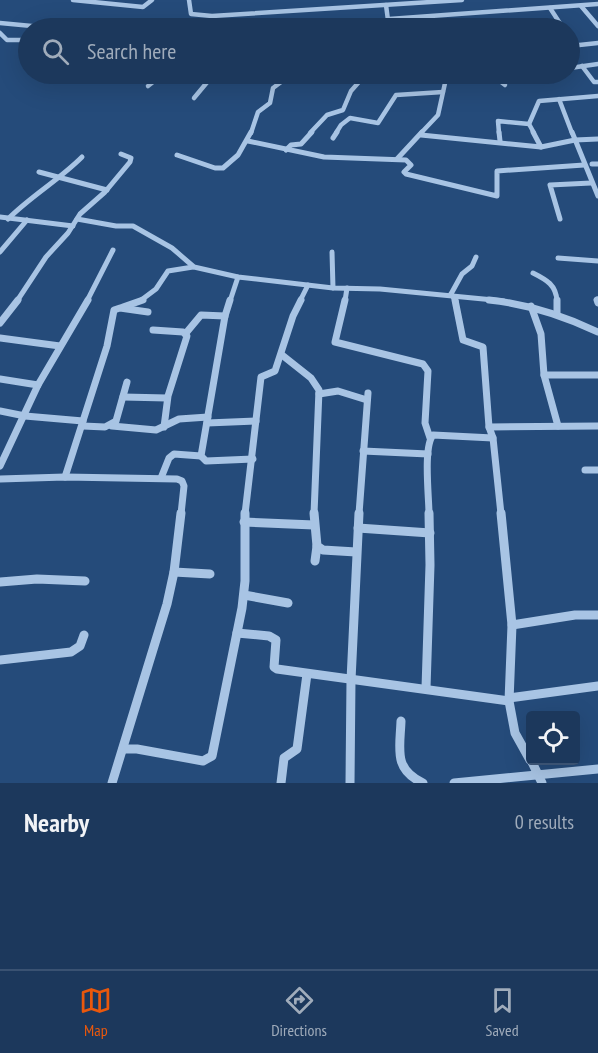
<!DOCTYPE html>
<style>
body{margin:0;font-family:"PT Sans Narrow",sans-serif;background:#253f62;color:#f1f3f6}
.controls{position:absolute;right:18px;bottom:18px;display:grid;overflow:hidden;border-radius:6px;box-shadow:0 6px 24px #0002}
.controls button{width:54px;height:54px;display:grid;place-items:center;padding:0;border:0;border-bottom:2px solid #3a5272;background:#1c385c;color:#f1f3f6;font:30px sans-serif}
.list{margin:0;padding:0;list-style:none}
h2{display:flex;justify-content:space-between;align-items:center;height:78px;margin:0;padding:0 24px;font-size:26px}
h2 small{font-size:20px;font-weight:400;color:#a0acbb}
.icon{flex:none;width:33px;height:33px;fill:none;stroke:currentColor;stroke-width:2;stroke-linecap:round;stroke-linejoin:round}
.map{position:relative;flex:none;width:598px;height:783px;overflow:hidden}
.search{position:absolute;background:#1c385c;box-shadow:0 6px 24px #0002;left:18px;right:18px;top:18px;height:66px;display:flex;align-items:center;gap:15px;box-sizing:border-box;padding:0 21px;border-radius:33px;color:#a0acbb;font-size:22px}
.sheet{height:186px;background:#1c385c}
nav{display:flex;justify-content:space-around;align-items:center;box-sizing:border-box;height:84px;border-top:2px solid #3a5272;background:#1c385c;font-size:16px;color:#a0acbb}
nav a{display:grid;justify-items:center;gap:3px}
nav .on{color:#ea580c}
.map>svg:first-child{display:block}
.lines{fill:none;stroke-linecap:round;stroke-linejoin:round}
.minor-far3{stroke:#a8c4e4;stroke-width:4.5}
.minor-far2{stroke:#a8c4e4;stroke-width:5}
.minor-far1{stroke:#a8c4e4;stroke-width:7}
.minor{stroke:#a8c4e4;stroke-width:9}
</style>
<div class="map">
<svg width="598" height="783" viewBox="0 0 598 783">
<rect width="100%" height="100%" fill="#254b7a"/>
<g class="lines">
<g class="minor-far3">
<polyline points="73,0 143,7 152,0"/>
<polyline points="189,0 191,14 212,16 462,0"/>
<polyline points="386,5 389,28"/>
<polyline points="581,6 598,26"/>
<polyline points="550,8 563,28"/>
<polyline points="389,19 598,4"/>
<polyline points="0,23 53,28"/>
<polyline points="245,25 271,27"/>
<polyline points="477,28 559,23"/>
<polyline points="0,33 7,40 28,40"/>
<polyline points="570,36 576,45"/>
<polyline points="570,46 598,43"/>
<polyline points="582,66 594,82 598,82"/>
<polyline points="570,68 598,64"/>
<polyline points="138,74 159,77"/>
<polyline points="275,74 290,76"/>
<polyline points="492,75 519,74"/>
<polyline points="492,75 505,85"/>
<polyline points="148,86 163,74"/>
<polyline points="194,98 214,74"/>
<polyline points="559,99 572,133"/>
<polyline points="251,133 258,112 270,103 273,88 292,74"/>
<polyline points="310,133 327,115 343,110 351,91 366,74"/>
<polyline points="336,133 341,125 350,118 378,123 396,95 443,92"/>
<polyline points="421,133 438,115 447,74"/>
<polyline points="499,133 498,121 529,124"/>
<polyline points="534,133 529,124 539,101 598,96"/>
</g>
<g class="minor-far2">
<polyline points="499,132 500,141"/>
<polyline points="533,132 541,147"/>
<polyline points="572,132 598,196"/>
<polyline points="421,135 541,147 575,140 598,139"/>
<polyline points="333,138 337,132"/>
<polyline points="248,141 324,157 406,160 411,165 404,172 406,174 497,196 497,171 584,165"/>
<polyline points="286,150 291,145 301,144 312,132"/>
<polyline points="177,155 215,168 223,168 238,155 251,132"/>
<polyline points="397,159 422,132"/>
<polyline points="592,164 598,164"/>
<polyline points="39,172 107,190"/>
<polyline points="0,217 73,226"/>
<path d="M8 219C31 196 59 180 82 157"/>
<polyline points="77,219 116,226 133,226 172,248 194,267 238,277 333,288 380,289 504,301"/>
<polyline points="560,219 550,185 591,183"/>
<polyline points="0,252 27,220"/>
<polyline points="332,252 333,288"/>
<polyline points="558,258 598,261"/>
<path d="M533 273C547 280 556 285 557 301"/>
<polyline points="451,294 456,301"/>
<polyline points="451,294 462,274 472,266 476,257"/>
<polyline points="597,299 598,301"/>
<polyline points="17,301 46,257 68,233 80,214 105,192 130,162 131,158 121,154"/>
<polyline points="87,301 113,250"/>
<polyline points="140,301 156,289 168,271 193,267"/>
<polyline points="230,301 238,277"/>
<polyline points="300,301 308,285"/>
<polyline points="345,301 347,288"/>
</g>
<g class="minor-far1">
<polyline points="230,300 225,316 201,456 206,461 253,459"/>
<polyline points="345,300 335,342 423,364 428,371 425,423 430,438"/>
<polyline points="455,300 463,340 483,347 489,427 493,438 501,514"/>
<path d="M489 300C528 304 562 315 598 332"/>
<polyline points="597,300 598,303"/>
<polyline points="531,306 541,334 544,375 558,426"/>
<polyline points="123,307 143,300"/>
<polyline points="557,314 557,300"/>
<polyline points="0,323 18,300"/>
<polyline points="153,330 183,332 187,336 168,396 164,427"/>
<polyline points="186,333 201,315 225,316"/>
<polyline points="0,338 60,346"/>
<polyline points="282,355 311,378 319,390 314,514"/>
<polyline points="544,375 598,375"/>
<polyline points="0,379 38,385"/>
<polyline points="319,394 338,391 367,400"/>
<polyline points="123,397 167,398"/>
<polyline points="0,411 25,416 83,421"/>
<polyline points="207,423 256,421"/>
<polyline points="83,426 105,427 116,421 127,382"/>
<polyline points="112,426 156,430 179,419 208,417"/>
<polyline points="489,427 598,426"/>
<polyline points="363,451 428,454"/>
<polyline points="0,466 38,385 88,300"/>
<polyline points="585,470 598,470"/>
<polyline points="65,477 107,346 114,310 120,308 148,312"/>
<polyline points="161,478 169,458 174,454 201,456"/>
<polyline points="0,479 65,477 177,479 182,481 184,486 181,514"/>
<polyline points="245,514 261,377 275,371 293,316 301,300"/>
<polyline points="359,514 368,393"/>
<path d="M429 514C429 497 423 447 433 435L493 438"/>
</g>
<g class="minor">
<polyline points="314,513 317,546 323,550 356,552"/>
<polyline points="501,513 512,625 509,701 515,733 530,760"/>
<polyline points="244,522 314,525"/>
<polyline points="358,528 430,533"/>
<polyline points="315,561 317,546"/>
<polyline points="174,572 210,574"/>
<polyline points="0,582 37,579 85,581"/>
<polyline points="244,595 288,603"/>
<polyline points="512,625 575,615 598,615"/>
<polyline points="237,633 269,636 276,640 274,667 277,669 509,701"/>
<polyline points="0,660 71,652 80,646 84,635"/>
<polyline points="426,688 430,565 429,513"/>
<polyline points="509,698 598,686"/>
<path d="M401 721C400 749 393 769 423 783"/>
<polyline points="123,749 137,749 203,761 212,756 242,608 245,581 245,513"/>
<polyline points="531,760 542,783"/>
<polyline points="112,783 167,604 174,572 181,513"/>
<polyline points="281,783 284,758 297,749 307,674"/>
<polyline points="350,783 351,680 359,513"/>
<polyline points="454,783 598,769"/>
</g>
</g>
</svg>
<div class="controls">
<button><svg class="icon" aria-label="locate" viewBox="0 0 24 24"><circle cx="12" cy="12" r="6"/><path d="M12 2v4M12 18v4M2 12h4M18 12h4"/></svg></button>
</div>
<div class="search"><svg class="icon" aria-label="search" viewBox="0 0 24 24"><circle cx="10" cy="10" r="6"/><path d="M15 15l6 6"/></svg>Search here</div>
</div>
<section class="sheet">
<h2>Nearby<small>0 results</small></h2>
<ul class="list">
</ul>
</section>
<nav>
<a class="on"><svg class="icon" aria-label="map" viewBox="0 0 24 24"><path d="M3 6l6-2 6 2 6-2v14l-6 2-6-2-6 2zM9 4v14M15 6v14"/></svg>Map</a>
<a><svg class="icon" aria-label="directions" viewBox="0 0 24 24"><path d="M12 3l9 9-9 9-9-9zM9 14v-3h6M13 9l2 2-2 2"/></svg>Directions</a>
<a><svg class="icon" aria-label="saved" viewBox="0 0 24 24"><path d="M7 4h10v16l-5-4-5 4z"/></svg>Saved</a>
</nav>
